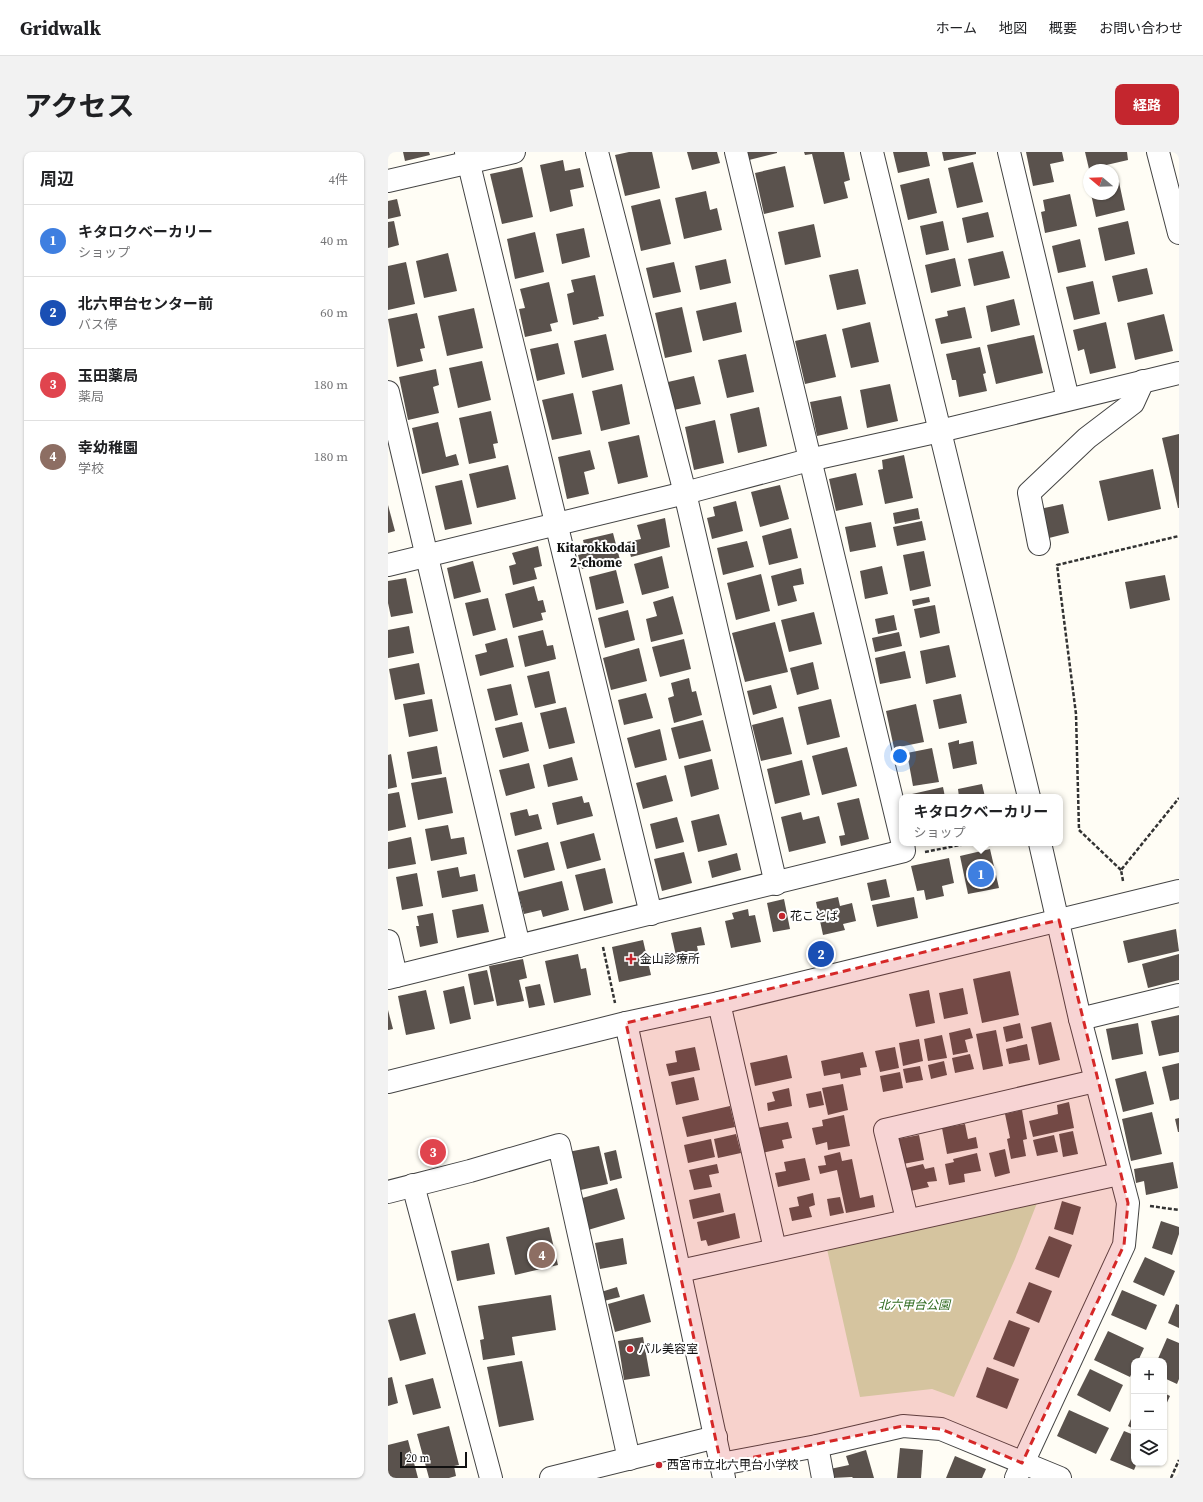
<!DOCTYPE html>
<html lang="ja">
<meta charset="utf-8">
<style>
body{margin:0;font-family:"Source Serif 4","Noto Sans JP",serif;background:#f2f2f2;color:#202124}
.controls{position:absolute;right:12px;bottom:12px;display:grid;overflow:hidden;border-radius:8px;box-shadow:0 1px 3px #0004}
.controls button{width:36px;height:36px;display:grid;place-items:center;padding:0;border:0;border-bottom:1px solid #e0e0e0;background:#fff;color:#202124;font:20px sans-serif}
.compass{position:absolute;left:695px;top:12px;width:36px;height:36px;border-radius:50%;background:#fff;box-shadow:0 1px 3px #0004;rotate:289deg}
.scale{position:absolute;left:12px;bottom:10px;width:67px;box-sizing:border-box;padding-left:4px;border:2px solid #111;border-top:0;font-size:11px;line-height:14px;white-space:nowrap;color:#111;-webkit-text-stroke:3px #fff;paint-order:stroke}
.you{position:absolute;left:512px;top:604px;width:14px;height:14px;margin:-10px;border:3px solid #fff;border-radius:50%;background:#1a73e8;box-shadow:0 0 0 6px #1a73e833}
.badge{display:grid;place-items:center;width:26px;height:26px;border-radius:50%;background:#c4262e;color:#fff;font-size:13px;font-weight:700}
.pin{position:absolute;translate:-50% -50%;border:2px solid #fff;box-shadow:0 1px 4px #0006}
.popup{position:absolute;left:511px;top:642px;width:164px;height:52px;box-sizing:border-box;display:grid;place-content:center;border-radius:8px;background:#fff;filter:drop-shadow(0 1px 3px #0005);font-size:13px;white-space:nowrap;color:#757577}
.popup b{font-size:15px;color:#202124}
.popup::after{content:'';position:absolute;left:50%;top:100%;margin-left:-8px;border:8px solid transparent;border-top-color:#fff}
.list{margin:0;padding:0;list-style:none}
h2{display:flex;justify-content:space-between;align-items:center;height:52px;margin:0;padding:0 16px;font-size:17px}
h2 small{font-size:13px;font-weight:400;color:#757577}
.list li{display:grid;grid-template-columns:26px 1fr auto;gap:12px;align-items:center;box-sizing:border-box;height:72px;padding:0 16px;border-top:1px solid #e0e0e0}
.list b{display:block;font-size:15px;white-space:nowrap}
.list p{margin:0;font-size:13px;white-space:nowrap;color:#757577}
.list em{font-size:13px;font-style:normal;color:#757577}
.icon{flex:none;width:22px;height:22px;fill:none;stroke:currentColor;stroke-width:2;stroke-linecap:round;stroke-linejoin:round}
.map{position:relative;flex:none;width:791px;height:1326px;overflow:hidden;border-radius:8px}
header{display:flex;align-items:center;gap:24px;box-sizing:border-box;height:56px;padding:0 20px;background:#fff;border-bottom:1px solid #e0e0e0}
header strong{font-size:19px}
nav{display:flex;gap:22px;margin-inline-start:auto;font-size:14px}
.intro{display:flex;align-items:center;justify-content:space-between;box-sizing:border-box;height:96px;padding:0 24px}
h1{margin:0;font-size:28px}
.button{padding:10px 18px;border-radius:8px;background:#c4262e;color:#fff;font-size:14px;font-weight:700}
main{display:flex;gap:24px;padding:0 24px}
aside{flex:1;background:#fff;border-radius:8px;box-shadow:0 1px 3px #0004}
.map>svg:first-child{display:block}
.green{fill:#d5ebbd}
.building{fill:#5a524d}
.lines{fill:none;stroke-linecap:round;stroke-linejoin:round}
.minor-casing{stroke:#444;stroke-width:24}
.path{stroke:#333;stroke-width:2.5;stroke-dasharray:4 2;stroke-linecap:butt}
.minor{stroke:#fff;stroke-width:22}
.marked{fill:#d62828;fill-opacity:0.2;stroke:#d62828;stroke-width:3;stroke-dasharray:8 5;stroke-linejoin:round}
.poi-dot{fill:#c4262e;stroke:#fff;stroke-width:1.5}
.labels{text-anchor:middle;dominant-baseline:central;stroke-width:4;stroke-linejoin:round;paint-order:stroke}
.poi-label{font-size:12px;fill:#111;stroke:#fff;text-anchor:start}
.park-label{font-size:12px;font-style:italic;fill:#2f6b1f;stroke:#fff}
.neighbourhood-label{font-size:13px;font-weight:bold;fill:#111;stroke:#fff}
</style>
<header>
<strong>Gridwalk</strong>
<nav><a>ホーム</a><a>地図</a><a>概要</a><a>お問い合わせ</a></nav>
</header>
<div class="intro"><h1>アクセス</h1><a class="button">経路</a></div>
<main>
<aside>
<h2>周辺<small>4件</small></h2>
<ul class="list">
<li><span class="badge" style="background:#3f7fe0">1</span><div><b>キタロクベーカリー</b><p>ショップ</p></div><em>40 m</em></li>
<li><span class="badge" style="background:#1a4fb4">2</span><div><b>北六甲台センター前</b><p>バス停</p></div><em>60 m</em></li>
<li><span class="badge" style="background:#e0444e">3</span><div><b>玉田薬局</b><p>薬局</p></div><em>180 m</em></li>
<li><span class="badge" style="background:#8d6e63">4</span><div><b>幸幼稚園</b><p>学校</p></div><em>180 m</em></li>
</ul>
</aside>
<div class="map">
<svg width="791" height="1326" viewBox="0 0 791 1326">
<rect width="100%" height="100%" fill="#fffdf5"/>
<polygon class="green" points="649,1051 627,1107 566,1245 544,1237 472,1245 439,1097"/>
<g class="building">
<polygon points="15,0 41,0 42,3 17,9"/>
<polygon points="241,0 264,0 272,36 237,44 227,3"/>
<polygon points="299,0 329,0 332,11 304,18"/>
<polygon points="359,0 389,0 389,1 361,8"/>
<polygon points="416,0 456,0 462,28 456,30 460,46 436,52 424,2 417,3"/>
<polygon points="505,0 539,0 542,14 510,21"/>
<polygon points="554,0 588,0 588,2 556,9"/>
<polygon points="638,0 674,0 676,9 662,12 666,30 645,34"/>
<polygon points="697,0 739,0 740,8 701,17"/>
<polygon points="175,8 177,19 192,16 196,35 182,38 185,54 162,60 152,13"/>
<polygon points="585,10 595,50 569,56 560,16"/>
<polygon points="397,14 406,55 376,62 367,21"/>
<polygon points="134,15 145,65 114,72 102,22"/>
<polygon points="541,26 549,61 520,68 512,33"/>
<polygon points="731,30 737,58 708,65 703,42 725,42 725,32"/>
<polygon points="318,39 322,58 329,56 334,78 296,87 287,46"/>
<polygon points="682,42 689,74 657,81 653,60 657,59 655,48"/>
<polygon points="9,47 13,64 0,67 0,49"/>
<polygon points="272,47 283,92 253,99 243,54"/>
<polygon points="600,60 606,85 579,91 574,66"/>
<polygon points="6,69 11,93 0,96 0,70"/>
<polygon points="555,69 561,98 538,103 532,74"/>
<polygon points="740,69 747,102 717,109 710,76"/>
<polygon points="426,72 433,105 397,113 390,80"/>
<polygon points="196,76 202,105 174,112 168,82"/>
<polygon points="147,80 156,120 127,127 119,87"/>
<polygon points="692,87 698,115 670,121 664,94"/>
<polygon points="615,99 622,126 586,134 580,107"/>
<polygon points="60,101 69,139 36,146 28,109"/>
<polygon points="567,106 573,134 543,141 537,113"/>
<polygon points="338,107 343,131 312,138 307,114"/>
<polygon points="18,110 27,152 0,158 0,114"/>
<polygon points="286,110 293,140 265,146 258,116"/>
<polygon points="759,116 765,142 730,150 724,124"/>
<polygon points="470,117 478,152 449,158 441,123"/>
<polygon points="207,123 216,164 210,165 211,167 185,173 179,142 186,140 183,128"/>
<polygon points="705,129 712,162 686,168 678,135"/>
<polygon points="161,130 170,170 162,172 164,179 137,185 131,157 137,156 132,137"/>
<polygon points="626,147 632,173 603,180 598,154"/>
<polygon points="348,150 354,180 315,189 308,159"/>
<polygon points="294,155 304,200 277,206 267,161"/>
<polygon points="577,155 584,186 553,192 547,167 560,164 559,159"/>
<polygon points="86,156 95,196 59,204 50,164"/>
<polygon points="29,161 37,196 32,197 35,209 9,215 0,167"/>
<polygon points="776,162 785,199 747,208 739,171"/>
<polygon points="482,170 491,210 463,216 454,177"/>
<polygon points="718,170 728,216 702,222 696,197 690,199 685,178"/>
<polygon points="218,182 226,218 194,226 186,189"/>
<polygon points="438,182 448,225 417,232 407,189"/>
<polygon points="646,183 655,221 608,232 599,193"/>
<polygon points="170,191 177,222 149,229 142,197"/>
<polygon points="592,195 598,221 595,222 599,239 571,245 568,228 564,228 558,202"/>
<polygon points="358,202 366,240 339,246 330,208"/>
<polygon points="94,209 103,248 70,256 61,216"/>
<polygon points="48,217 51,233 45,235 51,261 20,268 11,225"/>
<polygon points="306,224 313,252 286,258 280,230"/>
<polygon points="234,232 242,272 213,279 204,239"/>
<polygon points="502,232 510,269 479,276 472,238"/>
<polygon points="185,241 194,282 164,288 154,248"/>
<polygon points="453,244 460,277 429,284 422,250"/>
<polygon points="371,255 379,294 350,301 342,262"/>
<polygon points="103,259 110,291 105,292 108,306 81,312 71,266"/>
<polygon points="327,268 336,311 306,318 297,275"/>
<polygon points="50,270 58,305 68,302 71,313 34,322 24,276"/>
<polygon points="791,282 791,356 790,356 774,286"/>
<polygon points="251,283 260,325 230,332 220,290"/>
<polygon points="202,298 207,317 196,320 201,342 179,347 170,305"/>
<polygon points="516,303 525,346 497,352 490,318 495,317 494,308"/>
<polygon points="120,313 128,347 89,356 81,322"/>
<polygon points="765,317 773,357 720,369 711,329"/>
<polygon points="468,321 475,353 448,359 441,327"/>
<polygon points="74,328 84,372 57,378 47,334"/>
<polygon points="392,333 401,367 372,375 363,340"/>
<polygon points="348,349 355,379 324,387 319,366 327,364 325,355"/>
<polygon points="675,352 681,381 653,388 647,358"/>
<polygon points="0,353 7,379 0,381"/>
<polygon points="530,356 532,367 507,372 505,361"/>
<polygon points="277,366 282,395 243,405 239,390 253,387 249,373"/>
<polygon points="534,369 538,388 509,394 505,375"/>
<polygon points="483,370 488,395 462,400 457,375"/>
<polygon points="403,376 410,406 381,413 374,384"/>
<polygon points="225,381 232,408 194,417 190,403 198,401 195,388"/>
<polygon points="359,389 366,415 335,423 329,396"/>
<polygon points="150,394 154,414 146,416 149,427 125,433 121,414 128,412 124,401"/>
<polygon points="536,399 543,434 522,439 515,403"/>
<polygon points="274,404 281,436 254,443 246,412"/>
<polygon points="85,409 93,440 66,447 59,416"/>
<polygon points="494,414 500,442 477,447 472,419"/>
<polygon points="413,416 416,432 405,434 409,449 390,454 383,424"/>
<polygon points="228,418 236,451 208,458 201,425"/>
<polygon points="373,422 382,459 348,468 339,431"/>
<polygon points="777,423 782,448 742,457 737,430"/>
<polygon points="18,426 25,461 3,465 0,451 0,429"/>
<polygon points="146,434 150,449 155,448 158,460 153,461 155,468 125,476 117,442"/>
<polygon points="285,444 295,482 263,490 258,467 269,464 265,450"/>
<polygon points="541,445 542,450 525,454 524,448"/>
<polygon points="100,446 108,478 85,484 77,451"/>
<polygon points="547,453 552,481 532,486 526,457"/>
<polygon points="240,458 247,488 217,496 210,466"/>
<polygon points="426,460 434,492 401,500 393,468"/>
<polygon points="506,463 509,478 490,482 487,467"/>
<polygon points="387,470 400,520 357,530 344,481"/>
<polygon points="21,474 26,501 0,506 0,478"/>
<polygon points="155,478 159,494 165,493 168,507 137,515 130,484"/>
<polygon points="511,480 514,494 487,500 484,486"/>
<polygon points="119,486 126,515 92,524 87,503 99,500 97,492"/>
<polygon points="296,487 303,517 272,525 264,495"/>
<polygon points="561,493 568,525 538,532 532,499"/>
<polygon points="251,496 259,529 223,538 215,506"/>
<polygon points="517,499 523,526 492,532 487,506"/>
<polygon points="425,510 431,537 409,543 402,516"/>
<polygon points="31,511 37,542 7,548 1,517"/>
<polygon points="161,519 168,551 147,556 139,524"/>
<polygon points="301,526 304,540 308,539 314,563 286,571 280,546 286,544 283,531"/>
<polygon points="123,532 130,563 107,569 99,537"/>
<polygon points="383,533 389,556 365,563 359,539"/>
<polygon points="258,541 265,566 236,573 230,548"/>
<polygon points="573,542 579,571 551,577 545,548"/>
<polygon points="44,547 50,579 21,585 15,552"/>
<polygon points="443,547 452,585 419,593 410,555"/>
<polygon points="528,552 536,590 506,596 498,559"/>
<polygon points="178,555 187,591 161,597 152,561"/>
<polygon points="395,565 404,602 373,609 364,573"/>
<polygon points="315,568 323,599 291,607 283,576"/>
<polygon points="134,570 141,599 115,606 107,576"/>
<polygon points="272,577 279,608 247,616 239,586"/>
<polygon points="571,588 571,592 585,589 589,612 565,617 560,591"/>
<polygon points="49,594 54,622 24,627 19,600"/>
<polygon points="459,595 469,634 434,643 424,604"/>
<polygon points="544,596 551,630 525,634 519,601"/>
<polygon points="3,602 9,635 0,637 0,603"/>
<polygon points="184,605 190,628 160,635 155,613"/>
<polygon points="324,607 331,637 303,645 296,614"/>
<polygon points="414,608 422,643 387,652 379,617"/>
<polygon points="141,611 147,636 118,644 111,618"/>
<polygon points="278,623 285,649 255,657 248,631"/>
<polygon points="58,625 65,661 30,668 23,631"/>
<polygon points="594,632 597,645 571,645 570,637"/>
<polygon points="555,635 557,645 524,645 524,642"/>
<polygon points="11,640 18,675 0,679 0,642"/>
<polygon points="194,644 196,651 201,650 205,664 169,673 164,651"/>
<polygon points="471,646 481,687 453,694 451,684 457,683 449,651"/>
<polygon points="139,657 141,664 150,662 154,677 127,684 122,661"/>
<polygon points="413,660 415,668 431,664 438,691 401,700 393,665"/>
<polygon points="331,662 339,693 310,700 303,669"/>
<polygon points="289,665 296,690 268,697 262,672"/>
<polygon points="60,673 63,687 76,685 79,702 43,709 37,677"/>
<polygon points="206,681 213,708 179,717 172,690"/>
<polygon points="23,685 28,712 0,717 0,690"/>
<polygon points="160,690 167,718 136,726 129,698"/>
<polygon points="602,697 611,736 580,742 572,704"/>
<polygon points="296,700 304,731 274,739 266,707"/>
<polygon points="349,701 353,718 324,726 320,709"/>
<polygon points="561,706 566,731 554,734 556,744 538,748 536,738 529,739 523,714"/>
<polygon points="70,715 72,725 87,722 90,739 54,746 49,719"/>
<polygon points="217,716 225,751 196,759 187,723"/>
<polygon points="29,721 35,754 14,758 8,725"/>
<polygon points="498,727 502,745 483,749 479,731"/>
<polygon points="174,729 181,758 155,765 153,758 136,762 130,740"/>
<polygon points="450,745 452,754 464,751 468,769 455,772 457,778 435,783 428,750"/>
<polygon points="526,745 530,766 489,775 484,753"/>
<polygon points="396,747 402,777 385,780 379,751"/>
<polygon points="95,752 101,780 69,786 64,758"/>
<polygon points="360,757 361,764 367,763 373,790 343,796 337,769 346,767 344,761"/>
<polygon points="45,761 50,791 32,795 28,774 31,774 29,764"/>
<polygon points="313,775 317,793 309,794 311,803 289,808 283,781"/>
<polygon points="788,777 791,799 740,811 735,789"/>
<polygon points="255,788 263,823 231,830 224,795"/>
<polygon points="190,802 193,817 198,816 203,843 166,851 157,809"/>
<polygon points="791,802 791,828 760,836 754,812"/>
<polygon points="135,807 139,826 131,828 136,849 109,854 101,814"/>
<polygon points="99,818 106,849 86,853 80,822"/>
<polygon points="622,819 631,863 594,871 585,827"/>
<polygon points="152,832 157,853 141,856 137,835"/>
<polygon points="76,834 83,867 62,872 55,839"/>
<polygon points="575,836 580,862 556,867 551,841"/>
<polygon points="38,838 47,877 18,883 10,844"/>
<polygon points="541,838 547,871 528,875 521,842"/>
<polygon points="0,858 5,877 0,878"/>
<polygon points="791,863 791,900 771,904 763,869"/>
<polygon points="663,870 672,908 651,913 643,875"/>
<polygon points="632,871 635,886 618,890 615,875"/>
<polygon points="750,871 755,902 724,908 718,877"/>
<polygon points="582,876 585,886 577,888 580,900 565,903 561,881"/>
<polygon points="608,878 615,914 595,918 588,882"/>
<polygon points="554,883 559,906 540,909 536,887"/>
<polygon points="531,887 535,909 515,914 511,891"/>
<polygon points="639,892 642,908 621,912 618,897"/>
<polygon points="307,895 312,918 281,924 278,912 289,910 287,899"/>
<polygon points="507,895 511,916 492,920 487,899"/>
<polygon points="475,900 479,915 472,916 473,923 453,927 452,921 436,924 433,909"/>
<polygon points="582,902 586,917 567,921 564,906"/>
<polygon points="399,903 404,926 367,934 362,911"/>
<polygon points="556,909 559,923 543,927 540,913"/>
<polygon points="791,911 791,947 782,949 774,915"/>
<polygon points="532,914 535,928 518,931 515,917"/>
<polygon points="758,919 766,952 735,960 727,927"/>
<polygon points="512,920 515,936 495,940 492,924"/>
<polygon points="306,925 311,948 288,953 283,930"/>
<polygon points="455,932 460,958 440,963 434,936"/>
<polygon points="401,936 404,954 380,959 379,951 387,949 384,940"/>
<polygon points="433,939 436,953 421,956 418,942"/>
<polygon points="681,950 686,976 645,985 641,969 670,962 669,953"/>
<polygon points="342,954 347,975 299,985 294,965"/>
<polygon points="634,958 639,987 635,988 638,1004 623,1007 619,987 622,986 617,962"/>
<polygon points="764,960 774,1002 743,1009 734,967"/>
<polygon points="456,963 462,994 440,998 439,990 428,993 424,976 435,974 434,968"/>
<polygon points="791,966 791,980 790,980 787,967"/>
<polygon points="400,970 404,986 394,988 396,996 374,1001 369,976"/>
<polygon points="577,972 580,987 588,985 590,996 559,1002 554,976"/>
<polygon points="685,979 690,1002 675,1005 671,982"/>
<polygon points="348,982 353,1001 330,1006 326,987"/>
<polygon points="531,983 536,1008 515,1012 510,987"/>
<polygon points="666,983 670,1000 649,1004 645,988"/>
<polygon points="323,987 327,1005 300,1011 296,993"/>
<polygon points="211,994 220,1032 188,1039 180,1000"/>
<polygon points="617,997 622,1021 607,1025 601,1001"/>
<polygon points="228,998 234,1026 222,1029 216,1001"/>
<polygon points="452,1000 454,1009 464,1007 472,1046 485,1043 487,1055 458,1061 449,1018 432,1022 430,1014 438,1013 436,1004"/>
<polygon points="589,1001 593,1019 576,1022 577,1030 561,1033 557,1012 566,1010 565,1007"/>
<polygon points="417,1006 422,1028 390,1035 387,1021 398,1019 396,1010"/>
<polygon points="785,1010 790,1036 758,1043 756,1029 748,1031 746,1017"/>
<polygon points="329,1012 331,1021 321,1023 324,1035 306,1038 301,1018"/>
<polygon points="535,1012 537,1017 546,1015 549,1029 539,1030 541,1035 518,1040 514,1017"/>
<polygon points="229,1036 237,1067 200,1078 191,1047"/>
<polygon points="332,1041 336,1060 305,1067 301,1048"/>
<polygon points="425,1041 427,1053 421,1055 424,1065 404,1069 401,1056 411,1054 409,1045"/>
<polygon points="452,1045 456,1061 442,1064 439,1047"/>
<polygon points="674,1049 693,1055 685,1083 666,1077"/>
<polygon points="347,1061 352,1086 320,1094 318,1088 313,1089 309,1070"/>
<polygon points="773,1069 791,1075 791,1082 784,1103 764,1096"/>
<polygon points="161,1075 170,1113 127,1123 118,1085"/>
<polygon points="661,1084 684,1093 671,1126 647,1117"/>
<polygon points="235,1086 239,1112 212,1117 207,1091"/>
<polygon points="101,1091 107,1122 69,1129 63,1099"/>
<polygon points="757,1105 787,1119 776,1144 745,1130"/>
<polygon points="641,1130 664,1139 651,1171 628,1161"/>
<polygon points="229,1135 232,1145 216,1149 213,1140"/>
<polygon points="734,1138 769,1153 758,1178 723,1163"/>
<polygon points="256,1142 263,1170 227,1180 220,1152"/>
<polygon points="163,1143 168,1178 124,1185 127,1203 95,1208 92,1188 96,1187 90,1154"/>
<polygon points="788,1152 791,1153 791,1176 780,1171"/>
<polygon points="27,1161 38,1202 12,1209 0,1168"/>
<polygon points="621,1168 642,1176 626,1215 605,1207"/>
<polygon points="720,1179 756,1196 750,1209 746,1209 746,1216 742,1225 706,1208"/>
<polygon points="255,1185 262,1224 236,1228 230,1189"/>
<polygon points="779,1186 791,1191 791,1227 789,1232 776,1226 776,1209 769,1209"/>
<polygon points="134,1209 146,1268 111,1275 99,1215"/>
<polygon points="599,1215 631,1227 619,1257 588,1245"/>
<polygon points="702,1217 735,1233 722,1260 689,1243"/>
<polygon points="4,1225 10,1251 0,1254 0,1226"/>
<polygon points="45,1226 53,1256 25,1263 17,1233"/>
<polygon points="776,1241 782,1244 776,1257"/>
<polygon points="681,1258 721,1276 708,1302 669,1284"/>
<polygon points="746,1260 746,1277 740,1274"/>
<polygon points="61,1274 71,1313 66,1314 68,1324 61,1326 41,1326 29,1282"/>
<polygon points="736,1279 746,1283 746,1311 749,1311 746,1318 722,1308"/>
<polygon points="20,1288 30,1326 0,1326 0,1293"/>
<polygon points="512,1296 535,1298 533,1326 509,1326"/>
<polygon points="478,1298 486,1326 465,1326 464,1325 444,1326 442,1317 461,1313 458,1304"/>
<polygon points="567,1304 598,1317 594,1326 558,1326"/>
</g>
<g class="lines">
<defs>
<g id="minor">
<polyline points="78,0 263,762"/>
<polyline points="209,0 297,341 388,732"/>
<polyline points="348,0 514,689"/>
<polyline points="484,0 641,645"/>
<polyline points="621,0 680,247"/>
<polyline points="770,0 791,81"/>
<polyline points="0,29 126,0"/>
<polyline points="0,240 131,794"/>
<polyline points="651,392 641,341 699,286 745,251 755,229"/>
<polyline points="0,413 297,341 421,308 552,279 791,221"/>
<polyline points="0,789 8,824"/>
<polyline points="0,826 516,699 515,691"/>
<polyline points="331,851 387,1097"/>
<polyline points="692,867 791,843"/>
<polyline points="238,871 336,1326"/>
<polyline points="0,930 238,871 331,851 791,739"/>
<polyline points="25,1033 103,1326"/>
<polyline points="0,1040 82,1019 171,993 241,1307"/>
<polyline points="519,1067 497,978 707,929"/>
<polyline points="292,1119 731,1022"/>
<polyline points="429,1294 435,1326"/>
<polyline points="333,1312 429,1294 515,1274 553,1277 672,1326"/>
<polyline points="163,1326 328,1285"/>
<polyline points="628,1326 736,1093 740,1051 692,867 652,691"/>
</g>
</defs>
<use href="#minor" class="minor-casing"/>
<g class="path">
<polyline points="537,700 582,691"/>
<polyline points="733,718 691,678 688,562 669,413 791,384"/>
<polyline points="735,729 733,718 791,646"/>
<polyline points="215,795 227,851"/>
<polyline points="762,1054 791,1058"/>
<polyline points="783,1326 791,1308"/>
</g>
<use href="#minor" class="minor"/>
</g>
<path class="marked" d="M671 768 740 1051 736 1093 634 1311 553 1277 515 1274 333 1312 238 871Z"/>
<g class="poi-dot">
<circle cx="394" cy="764" r="4"/>
<path d="M241 801h4v4h4v4h-4v4h-4v-4h-4v-4h4z"/>
<circle cx="242" cy="1197" r="4"/>
<circle cx="271" cy="1313" r="4"/>
</g>
<g class="labels">
<g class="poi-label">
<text x="402" y="764">花ことば</text>
<text x="252" y="807">金山診療所</text>
<text x="250" y="1197">パル美容室</text>
<text x="279" y="1313">西宮市立北六甲台小学校</text>
</g>
<g class="park-label">
<text x="526" y="1153">北六甲台公園</text>
</g>
<g class="neighbourhood-label">
<text x="208" y="395">Kitarokkodai<tspan x="208" dy="15">2-chome</tspan></text>
</g>
</g>
</svg>
<div class="controls">
<button>+</button>
<button>−</button>
<button><svg class="icon" aria-label="layers" viewBox="0 0 24 24"><path d="M12 4l9 5-9 5-9-5zM3 14l9 5 9-5"/></svg></button>
</div>
<svg class="compass" viewBox="-18 -18 36 36"><path d="M0-13l5 13h-10z" fill="#e53935"/><path d="M0 13l5-13h-10z" fill="#757577"/></svg>
<div class="scale">20 m</div>
<div class="you"></div>
<div class="pin badge" style="left:593px;top:722px;background:#3f7fe0">1</div>
<div class="popup"><b>キタロクベーカリー</b>ショップ</div>
<div class="pin badge" style="left:433px;top:802px;background:#1a4fb4">2</div>
<div class="pin badge" style="left:45px;top:1000px;background:#e0444e">3</div>
<div class="pin badge" style="left:154px;top:1103px;background:#8d6e63">4</div>
</div>
</main>
